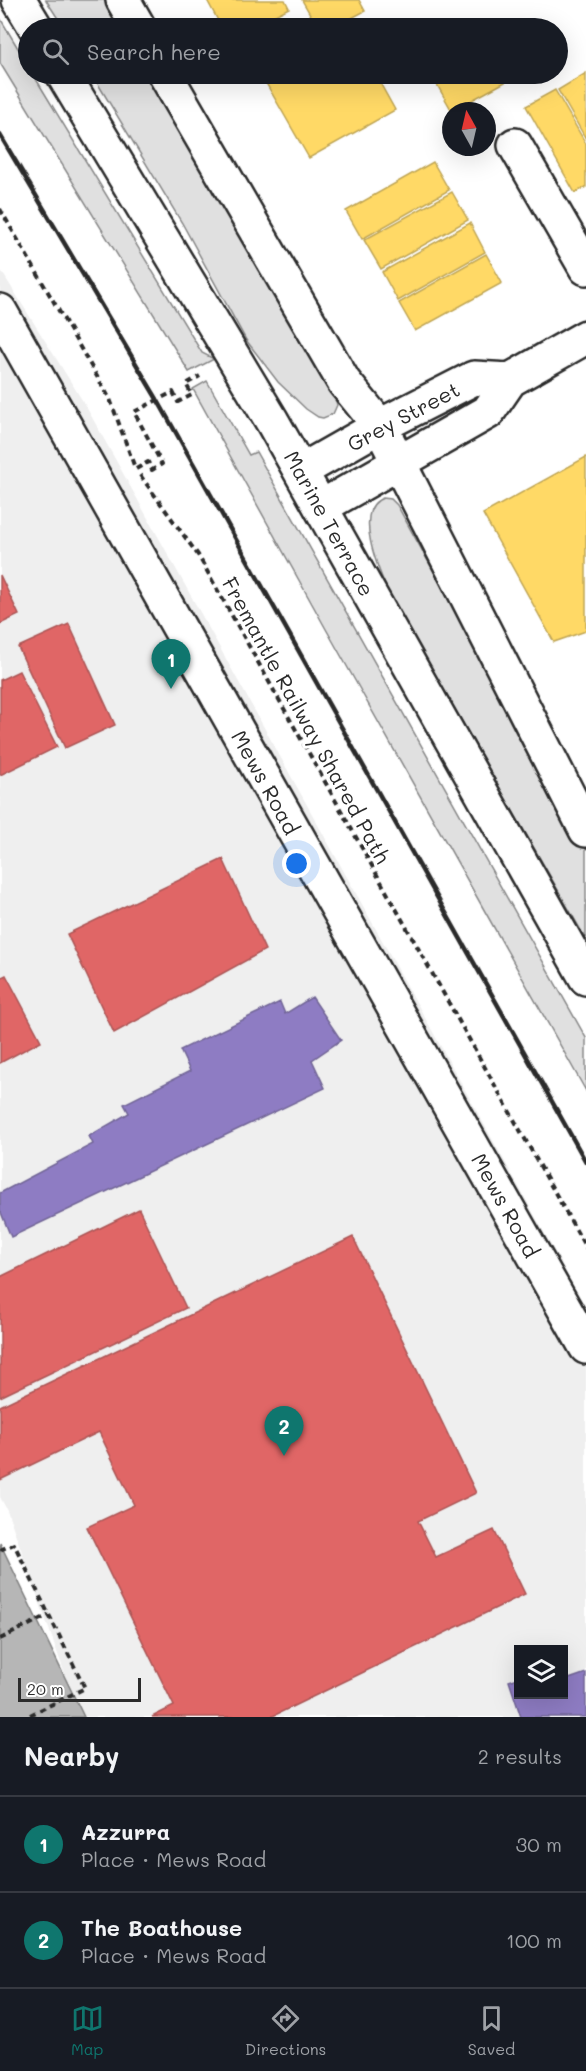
<!DOCTYPE html>
<meta charset="utf-8">
<style>
body{margin:0;font-family:Mali,sans-serif;background:#20242c;color:#f1f3f6}
.controls{position:absolute;right:18px;bottom:18px;display:grid;overflow:hidden;border-radius:0px;box-shadow:0 6px 24px #0002}
.controls button{width:54px;height:54px;display:grid;place-items:center;padding:0;border:0;border-bottom:2px solid #363941;background:#171b24;color:#f1f3f6;font:30px sans-serif}
.compass{position:absolute;left:442px;top:102px;width:54px;height:54px;border-radius:50%;background:#171b24;box-shadow:0 6px 24px #0002;rotate:352deg}
.scale{position:absolute;left:18px;bottom:15px;width:123px;box-sizing:border-box;padding-left:6px;border:3px solid #2b2b2b;border-top:0;font-size:16px;line-height:21px;white-space:nowrap;color:#2b2b2b;-webkit-text-stroke:4px #fff;paint-order:stroke}
.you{position:absolute;left:297px;top:864px;width:21px;height:21px;margin:-15px;border:4px solid #fff;border-radius:50%;background:#1a73e8;box-shadow:0 0 0 9px #1a73e833}
.badge{display:grid;place-items:center;width:39px;height:39px;border-radius:50%;background:#0f766e;color:#fff;font-size:20px;font-weight:700}
.pin{position:absolute;translate:-50% -50px;filter:drop-shadow(0 2px 3px #0008)}
.pin::after{content:'';position:absolute;top:32px;width:21px;height:18px;background:inherit;clip-path:polygon(0 0,100% 0,50% 100%)}
.list{margin:0;padding:0;list-style:none}
h2{display:flex;justify-content:space-between;align-items:center;height:78px;margin:0;padding:0 24px;font-size:26px}
h2 small{font-size:20px;font-weight:400;color:#9ea1a6}
.list li{display:grid;grid-template-columns:39px 1fr auto;gap:18px;align-items:center;box-sizing:border-box;height:96px;padding:0 24px;border-top:2px solid #363941}
.list b{display:block;font-size:22px;white-space:nowrap}
.list p{margin:0;font-size:20px;white-space:nowrap;color:#9ea1a6}
.list em{font-size:20px;font-style:normal;color:#9ea1a6}
.icon{flex:none;width:33px;height:33px;fill:none;stroke:currentColor;stroke-width:2;stroke-linecap:round;stroke-linejoin:round}
.map{position:relative;flex:none;width:586px;height:1717px;overflow:hidden}
.search{position:absolute;background:#171b24;box-shadow:0 6px 24px #0002;left:18px;right:18px;top:18px;height:66px;display:flex;align-items:center;gap:15px;box-sizing:border-box;padding:0 21px;border-radius:33px;color:#9ea1a6;font-size:22px}
.sheet{height:270px;background:#171b24}
nav{display:flex;justify-content:space-around;align-items:center;box-sizing:border-box;height:84px;border-top:2px solid #363941;background:#171b24;font-size:16px;color:#9ea1a6}
nav a{display:grid;justify-items:center;gap:3px}
nav .on{color:#0f766e}
.map>svg:first-child{display:block}
.built{fill:#efefef;fill-rule:evenodd}
.green{fill:#e0e0e0;stroke:#868686;stroke-width:1.5}
.water{fill:#b6b6b6;stroke:#7e7e7e;stroke-width:1.5}
.homes{fill:#ffd966;stroke:#bfa554;stroke-width:1.5}
.shops{fill:#e06666;stroke:#aa5454;stroke-width:1.5}
.offices{fill:#8e7cc3;stroke:#706495;stroke-width:1.5}
.lines{fill:none;stroke-linecap:round;stroke-linejoin:round}
.minor-casing{stroke:#2b2b2b;stroke-width:38}
.path{stroke:#2b2b2b;stroke-width:4;stroke-dasharray:6 4.5;stroke-linecap:butt}
.minor{stroke:#fff;stroke-width:33}
.rail{stroke:#2b2b2b;stroke-width:4.5}
.labels{text-anchor:middle;dominant-baseline:central;stroke-width:6;stroke-linejoin:round;paint-order:stroke}
.street-label{font-size:21px;fill:#2b2b2b;stroke:#fff}
</style>
<div class="map">
<svg width="586" height="1717" viewBox="0 0 586 1717">
<rect width="100%" height="100%" fill="#fff"/>
<filter id="ink" filterUnits="userSpaceOnUse"><feTurbulence type="fractalNoise" baseFrequency=".0167" numOctaves="2"/><feDisplacementMap in="SourceGraphic" scale="12" xChannelSelector="R" yChannelSelector="G"/><feConvolveMatrix kernelMatrix="1 2 1 2 8 2 1 2 1" color-interpolation-filters="sRGB"/></filter>
<g filter="url(#ink)">
<path class="built" d="M0 269 84 403 586 1308V1717H80L7 1510 0 1497ZM518 1650H564V1694H518Z"/>
<g class="green">
<polygon points="46,0 107,0 124,28 64,28"/>
<polygon points="0,18 28,65 28,74 33,74 202,353 214,359 189,372 0,63"/>
<polygon points="92,74 152,74 334,393 337,405 333,414 323,418 318,417 306,409 278,382 246,340 182,223"/>
<polygon points="207,381 249,455 256,452 586,1038 586,1091 326,629 193,389"/>
<path d="M383 498 391 499 397 505 586 848V939L388 592C379 571 352 509 383 498Z"/>
</g>
<polygon class="water" points="0,1543 84,1717 0,1717"/>
<g class="homes">
<polygon points="207,0 285,0 289,8 250,28 222,28"/>
<polygon points="302,0 359,0 365,11 333,28 318,28"/>
<polygon points="586,73 586,139 558,90"/>
<polygon points="284,74 375,74 395,110 309,158 266,83"/>
<polygon points="431,74 502,74 507,81 452,111"/>
<polygon points="555,90 586,144 586,187 575,193 526,106"/>
<polygon points="433,162 449,190 362,239 346,211"/>
<polygon points="452,192 468,220 381,269 364,240"/>
<polygon points="470,223 485,252 398,301 382,272"/>
<polygon points="486,254 502,283 415,331 399,303"/>
<polygon points="586,457 586,631 554,642 483,514"/>
</g>
<g class="shops">
<polygon points="0,575 19,615 0,624"/>
<polygon points="69,624 115,725 65,748 18,647"/>
<polygon points="19,671 57,747 0,775 0,680"/>
<polygon points="223,859 265,950 114,1033 67,934"/>
<polygon points="6,975 41,1041 0,1063 0,978"/>
<polygon points="139,1209 186,1308 0,1397 0,1277"/>
<polygon points="353,1237 476,1493 418,1521 436,1557 494,1530 525,1594 271,1717 152,1717 174,1706 87,1527 134,1505 99,1432 0,1480 0,1406"/>
</g>
<g class="offices">
<polygon points="312,997 341,1040 312,1060 325,1088 11,1237 0,1210 0,1193 93,1144 89,1136 129,1113 124,1104 190,1071 180,1050 280,1002 285,1014"/>
<polygon points="564,1664 569,1679 586,1673 586,1717 521,1717 509,1681 518,1678 518,1694 564,1694"/>
</g>
<g class="lines">
<defs>
<g id="minor">
<polyline points="19,0 36,28"/>
<polyline points="123,0 139,28"/>
<polyline points="63,74 272,421 586,978"/>
<polyline points="165,74 344,382 380,426 586,830"/>
<polyline points="515,145 586,268"/>
<polyline points="0,311 586,1347"/>
<polyline points="301,471 380,426 474,378 510,380"/>
<polyline points="321,507 488,412 510,380 586,337"/>
</g>
</defs>
<use href="#minor" class="minor-casing"/>
<g class="path">
<polyline points="0,209 110,399 135,468"/>
<polyline points="136,469 148,462 152,470 162,464 134,412 173,392 178,402 192,395 186,384 200,376"/>
<polyline points="140,475 198,555 586,1248"/>
<polyline points="0,1550 14,1544 85,1688 26,1717"/>
<polyline points="0,1639 49,1615"/>
</g>
<use href="#minor" class="minor"/>
<polyline class="rail" points="0,135 157,399 586,1162"/>
</g>
</g>
<g class="labels">
<g class="street-label">
<text transform="translate(403 416) rotate(-28)">Grey Street</text>
<text transform="translate(330 523) rotate(61)">Marine Terrace</text>
<text transform="translate(307 720) rotate(61)">Fremantle Railway Shared Path</text>
<text transform="translate(266 782) rotate(61)">Mews Road</text>
<text transform="translate(506 1205) rotate(61)">Mews Road</text>
</g>
</g>
</svg>
<div class="controls">
<button><svg class="icon" aria-label="layers" viewBox="0 0 24 24"><path d="M12 4l9 5-9 5-9-5zM3 14l9 5 9-5"/></svg></button>
</div>
<svg class="compass" viewBox="-18 -18 36 36"><path d="M0-13l5 13h-10z" fill="#e53935"/><path d="M0 13l5-13h-10z" fill="#9ea1a6"/></svg>
<div class="scale">20 m</div>
<div class="you"></div>
<div class="pin badge" style="left:171px;top:689px">1</div>
<div class="pin badge" style="left:284px;top:1456px">2</div>
<div class="search"><svg class="icon" aria-label="search" viewBox="0 0 24 24"><circle cx="10" cy="10" r="6"/><path d="M15 15l6 6"/></svg>Search here</div>
</div>
<section class="sheet">
<h2>Nearby<small>2 results</small></h2>
<ul class="list">
<li><span class="badge">1</span><div><b>Azzurra</b><p>Place · Mews Road</p></div><em>30 m</em></li>
<li><span class="badge">2</span><div><b>The Boathouse</b><p>Place · Mews Road</p></div><em>100 m</em></li>
</ul>
</section>
<nav>
<a class="on"><svg class="icon" aria-label="map" viewBox="0 0 24 24"><path d="M3 6l6-2 6 2 6-2v14l-6 2-6-2-6 2zM9 4v14M15 6v14"/></svg>Map</a>
<a><svg class="icon" aria-label="directions" viewBox="0 0 24 24"><path d="M12 3l9 9-9 9-9-9zM9 14v-3h6M13 9l2 2-2 2"/></svg>Directions</a>
<a><svg class="icon" aria-label="saved" viewBox="0 0 24 24"><path d="M7 4h10v16l-5-4-5 4z"/></svg>Saved</a>
</nav>
